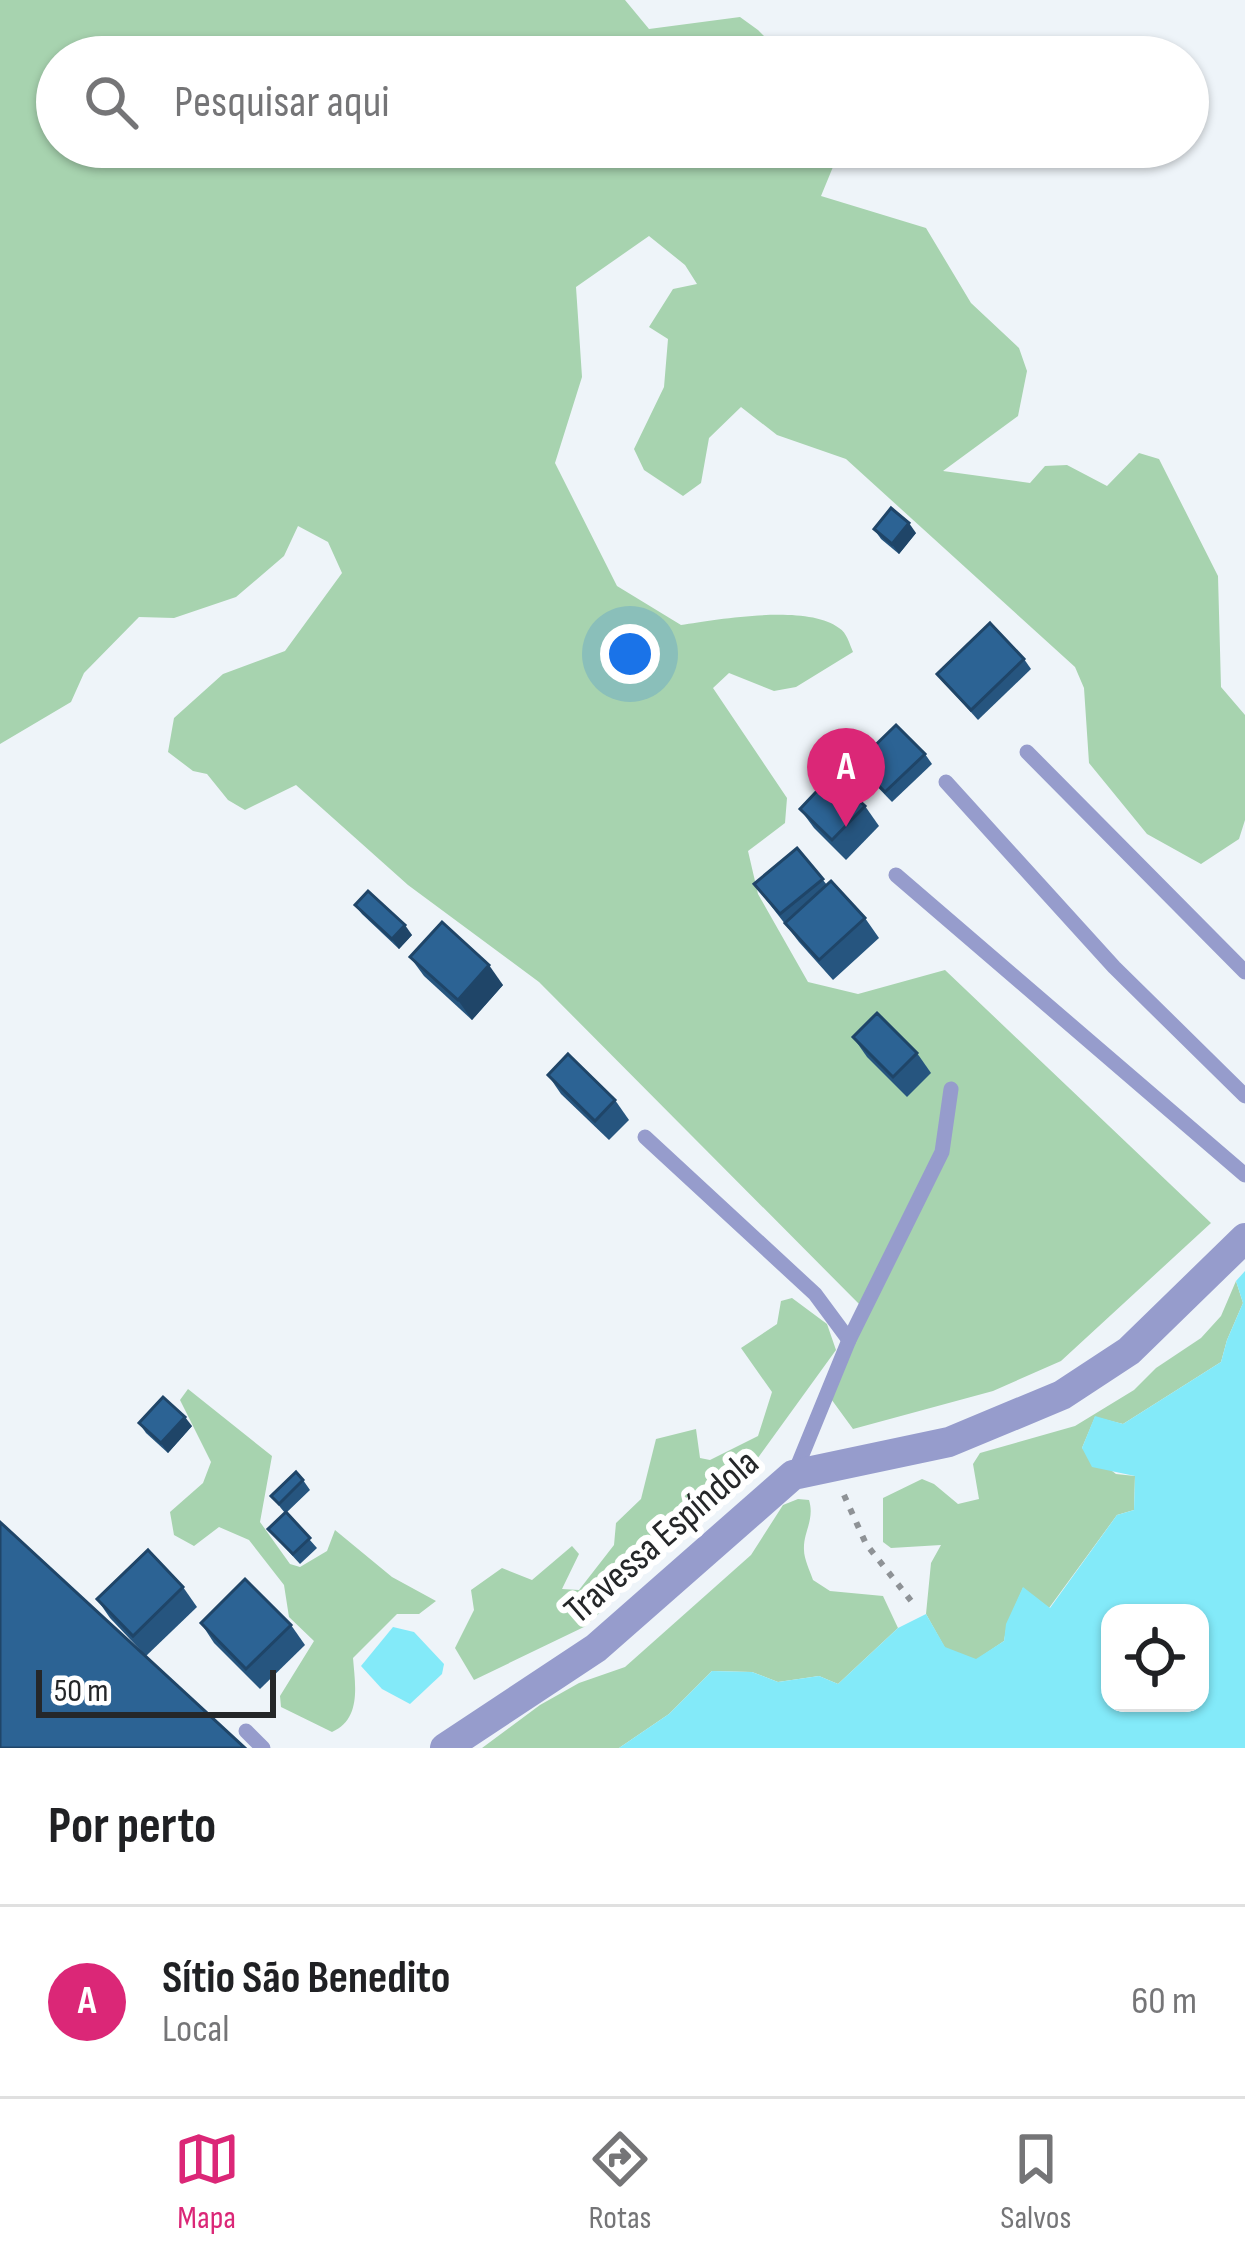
<!DOCTYPE html>
<html lang="pt">
<meta charset="utf-8">
<style>
body{margin:0;font-family:"Sofia Sans Condensed",sans-serif;background:#f2f2f2;color:#202124}
.controls{position:absolute;right:36px;bottom:36px;display:grid;overflow:hidden;border-radius:24px;box-shadow:0 3px 9px #0004}
.controls button{width:108px;height:108px;display:grid;place-items:center;padding:0;border:0;border-bottom:3px solid #e0e0e0;background:#fff;color:#202124;font:60px sans-serif}
.scale{position:absolute;left:36px;bottom:30px;width:240px;box-sizing:border-box;padding-left:12px;border:6px solid #252729;border-top:0;font-size:33px;line-height:42px;white-space:nowrap;color:#252729;-webkit-text-stroke:9px #fff;paint-order:stroke}
.you{position:absolute;left:630px;top:654px;width:42px;height:42px;margin:-30px;border:9px solid #fff;border-radius:50%;background:#1a73e8;box-shadow:0 0 0 18px #1a73e833}
.badge{display:grid;place-items:center;width:78px;height:78px;border-radius:50%;background:#db2777;color:#fff;font-size:39px;font-weight:700}
.pin{position:absolute;translate:-50% -99px;filter:drop-shadow(0 3px 6px #0008)}
.pin::after{content:'';position:absolute;top:63px;width:42px;height:36px;background:inherit;clip-path:polygon(0 0,100% 0,50% 100%)}
.list{margin:0;padding:0;list-style:none}
h2{display:flex;justify-content:space-between;align-items:center;height:156px;margin:0;padding:0 48px;font-size:51px}
h2 small{font-size:39px;font-weight:400;color:#757577}
.list li{display:grid;grid-template-columns:78px 1fr auto;gap:36px;align-items:center;box-sizing:border-box;height:192px;padding:0 48px;border-top:3px solid #e0e0e0}
.list b{display:block;font-size:45px;white-space:nowrap}
.list p{margin:0;font-size:39px;white-space:nowrap;color:#757577}
.list em{font-size:39px;font-style:normal;color:#757577}
.icon{flex:none;width:66px;height:66px;fill:none;stroke:currentColor;stroke-width:2;stroke-linecap:round;stroke-linejoin:round}
.map{position:relative;flex:none;width:1245px;height:1748px;overflow:hidden}
.search{position:absolute;background:#fff;box-shadow:0 3px 9px #0004;left:36px;right:36px;top:36px;height:132px;display:flex;align-items:center;gap:30px;box-sizing:border-box;padding:0 42px;border-radius:66px;color:#757577;font-size:45px}
.sheet{height:348px;background:#fff}
nav{display:flex;justify-content:space-around;align-items:center;box-sizing:border-box;height:168px;border-top:3px solid #e0e0e0;background:#fff;font-size:33px;color:#757577}
nav a{display:grid;justify-items:center;gap:6px}
nav .on{color:#db2777}
.map>svg:first-child{display:block}
.green{fill:#a7d3af}
.water{fill:#83eaf9;fill-rule:evenodd}
.lines{fill:none;stroke-linecap:round;stroke-linejoin:round}
.path{stroke:#8e9296;stroke-width:6;stroke-dasharray:6 9;stroke-linecap:butt}
.service{stroke:#969ccc;stroke-width:15}
.minor{stroke:#969ccc;stroke-width:30}
.wall{fill:#26557f}
.shaded-wall{fill:#1f4568}
.building{fill:#2c6394;stroke:#1f4568;stroke-width:3}
.labels{text-anchor:middle;dominant-baseline:central;stroke-width:12;stroke-linejoin:round;paint-order:stroke}
.street-label{font-size:39px;fill:#252729;stroke:#fff}
</style>
<div class="map">
<svg width="1245" height="1748" viewBox="0 0 1245 1748">
<rect width="100%" height="100%" fill="#eef4f9"/>
<g class="green">
<path d="M0 0H625L649 29 740 17 758 30 785 57H57V147H834L835 162 821 196 926 228 971 303 1019 348 1027 371 1018 416 943 471 1030 483 1045 466 1067 465 1107 486 1139 453 1159 459 1218 576 1221 687 1245 715V820L1239 839 1201 864 1147 834 1089 763 1084 688 1075 667 846 459 777 435 741 407 709 438 701 483 683 496 644 470 634 449 664 387 668 339 649 327 673 289 697 284 685 265 649 236 576 287 582 377 555 463 617 586 681 625C719 619 807 604 839 628 847 633 849 643 853 652L796 687 774 691 729 673 713 688 787 798 785 823 748 851 758 894 808 982 858 994 945 970 1211 1223 1061 1361 993 1391 853 1429 826 1392 866 1311 539 982 408 885 296 785 245 810 228 800 207 774 193 771 168 752 174 718 223 674 285 651 342 573 328 542 298 526 284 556 236 597 174 618 139 617 84 673 71 702 0 744Z"/>
<polygon points="1236,1281 1243,1303 1227,1340 1221,1362 1123,1424 1095,1417 1082,1448 1116,1474 1135,1476 1134,1510 1117,1515 1049,1608 1023,1588 1007,1624 1004,1641 976,1660 945,1648 926,1614 931,1563 941,1545 891,1548 883,1542 883,1498 922,1479 934,1484 958,1504 979,1499 973,1464 980,1453 1075,1426 1134,1390 1156,1368 1201,1338 1221,1316"/>
<polygon points="792,1298 827,1324 836,1350 752,1466 586,1626 474,1680 455,1648 474,1610 471,1590 502,1568 532,1580 572,1546 579,1554 562,1589 579,1590 614,1545 616,1523 641,1499 656,1439 696,1429 700,1458 710,1460 758,1436 772,1392 741,1348 777,1324 781,1301"/>
<path d="M188 1389 272 1456 260 1522 290 1564 300 1567 327 1551 335 1530 392 1577 436 1601 419 1614H397L353 1658C355 1684 362 1719 332 1732L281 1707 280 1696 314 1641 289 1617 284 1585 249 1540 219 1527 194 1546 174 1535 170 1512 203 1483 211 1462 180 1400Z"/>
<path d="M798 1499 809 1500C815 1520 803 1532 804 1550 804 1559 810 1571 813 1580L830 1591 883 1596 898 1628 838 1684 819 1676 778 1682 752 1672 712 1671 669 1714 619 1748H482L540 1705 579 1683 625 1667 751 1555 783 1505Z"/>
</g>
<g class="water">
<path d="M1245 1271V1748H619L669 1714 712 1671 752 1672 778 1682 819 1676 838 1684 898 1628 926 1614 945 1647 976 1659 1004 1641 1006 1624 1023 1587 1050 1608 1117 1515 1134 1510 1135 1476 1092 1467 1082 1448 1095 1416 1123 1424 1221 1362 1227 1340 1243 1303 1236 1281ZM1110 1613H1200V1703H1110Z"/>
<polygon points="393,1627 414,1632 444,1664 442,1674 410,1704 382,1689 361,1666"/>
</g>
<g class="lines">
<polyline class="path" points="844,1495 866,1544 912,1602"/>
<g class="service">
<polyline points="1027,752 1245,972"/>
<polyline points="946,782 1114,967 1245,1096"/>
<polyline points="896,875 1245,1175"/>
<polyline points="645,1137 815,1294 849,1340"/>
<polyline points="795,1472 849,1340 942,1152 951,1089"/>
<polyline points="246,1731 263,1748"/>
</g>
<polyline class="minor" points="445,1748 596,1648 793,1475 949,1442 1062,1395 1129,1351 1245,1238"/>
</g>
<g class="wall">
<polygon points="874,529 916,533 899,554 881,539"/>
<polygon points="1024,659 1031,669 978,720 937,674"/>
<polygon points="925,754 932,764 892,802 864,773 857,763"/>
<polygon points="865,806 879,826 846,860 814,828 800,809"/>
<polygon points="797,848 827,885 865,918 879,938 833,980 799,942 754,884"/>
<polygon points="355,905 412,935 399,949 362,914"/>
<polygon points="410,957 503,985 472,1020 424,976"/>
<polygon points="853,1037 917,1053 931,1073 907,1097 867,1057"/>
<polygon points="548,1075 615,1100 629,1120 609,1140 561,1094"/>
<polygon points="139,1423 192,1426 168,1453 146,1433"/>
<polygon points="303,1480 310,1490 286,1513 317,1548 300,1564 268,1529 285,1513 271,1496"/>
<polygon points="183,1587 197,1607 146,1656 110,1618 97,1599"/>
<polygon points="201,1623 291,1625 305,1645 260,1689 214,1643"/>
</g>
<g class="shaded-wall">
<polygon points="909,523 916,533 899,554 892,544"/>
<polygon points="405,925 412,935 399,949 392,939"/>
<polygon points="489,965 503,985 472,1020 458,1000"/>
<polygon points="185,1417 192,1426 168,1453 161,1443"/>
</g>
<g class="building">
<polygon points="891,508 909,523 892,544 874,529"/>
<polygon points="990,623 1024,659 971,710 937,674"/>
<polygon points="896,725 925,754 885,792 857,763"/>
<polygon points="832,775 865,806 832,840 800,809"/>
<polygon points="797,848 823,879 780,914 754,884"/>
<polygon points="831,881 865,918 819,960 785,923"/>
<polygon points="368,891 405,925 392,939 355,905"/>
<polygon points="442,922 489,965 458,1000 410,957"/>
<polygon points="877,1013 917,1053 893,1077 853,1037"/>
<polygon points="568,1054 615,1100 595,1121 548,1075"/>
<polygon points="163,1397 185,1417 161,1443 139,1423"/>
<polygon points="296,1472 303,1480 279,1504 271,1496"/>
<polygon points="286,1512 310,1538 293,1554 268,1529"/>
<polygon points="0,1522 245,1748 0,1748"/>
<polygon points="148,1550 183,1587 133,1636 97,1599"/>
<polygon points="245,1579 291,1625 246,1669 201,1623"/>
</g>
<g class="labels">
<g class="street-label">
<text transform="translate(662 1537) rotate(-41)">Travessa Espíndola</text>
</g>
</g>
</svg>
<div class="controls">
<button><svg class="icon" aria-label="locate" viewBox="0 0 24 24"><circle cx="12" cy="12" r="6"/><path d="M12 2v4M12 18v4M2 12h4M18 12h4"/></svg></button>
</div>
<div class="scale">50 m</div>
<div class="you"></div>
<div class="pin badge" style="left:846px;top:827px">A</div>
<div class="search"><svg class="icon" aria-label="search" viewBox="0 0 24 24"><circle cx="10" cy="10" r="6"/><path d="M15 15l6 6"/></svg>Pesquisar aqui</div>
</div>
<section class="sheet">
<h2>Por perto<small></small></h2>
<ul class="list">
<li><span class="badge">A</span><div><b>Sítio São Benedito</b><p>Local</p></div><em>60 m</em></li>
</ul>
</section>
<nav>
<a class="on"><svg class="icon" aria-label="map" viewBox="0 0 24 24"><path d="M3 6l6-2 6 2 6-2v14l-6 2-6-2-6 2zM9 4v14M15 6v14"/></svg>Mapa</a>
<a><svg class="icon" aria-label="directions" viewBox="0 0 24 24"><path d="M12 3l9 9-9 9-9-9zM9 14v-3h6M13 9l2 2-2 2"/></svg>Rotas</a>
<a><svg class="icon" aria-label="saved" viewBox="0 0 24 24"><path d="M7 4h10v16l-5-4-5 4z"/></svg>Salvos</a>
</nav>
